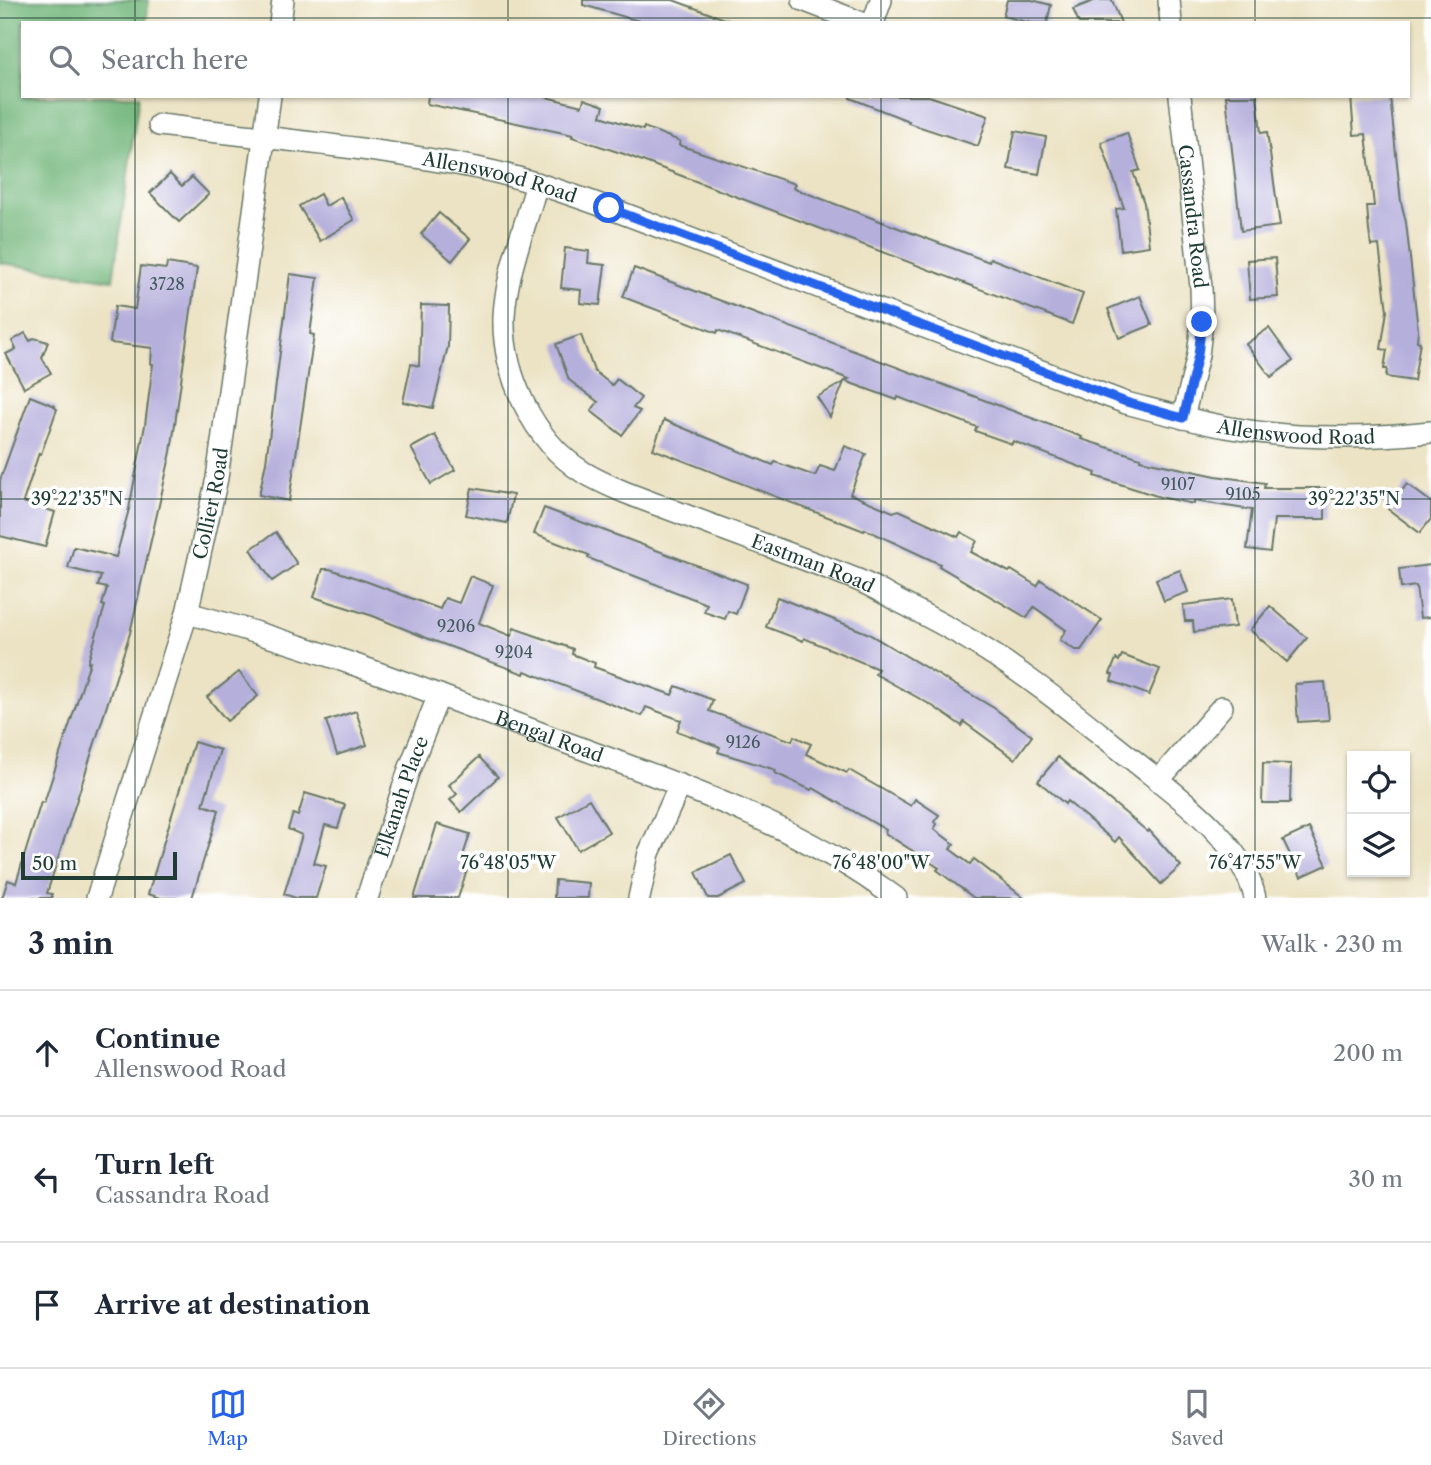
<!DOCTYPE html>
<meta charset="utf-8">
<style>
body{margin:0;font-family:"Libre Caslon Text",serif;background:#f6f6f7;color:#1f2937}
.controls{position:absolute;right:21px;bottom:21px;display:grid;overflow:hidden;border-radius:0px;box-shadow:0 2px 5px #0004}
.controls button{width:63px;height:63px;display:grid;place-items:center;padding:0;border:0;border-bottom:2px solid #e0e1e3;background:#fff;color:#1f2937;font:35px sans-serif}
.scale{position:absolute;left:21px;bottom:18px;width:156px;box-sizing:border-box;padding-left:7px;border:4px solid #1f3d34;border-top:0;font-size:19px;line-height:24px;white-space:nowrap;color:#1f3d34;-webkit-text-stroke:5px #fff;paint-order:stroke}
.stop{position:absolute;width:21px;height:21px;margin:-16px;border:5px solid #2563eb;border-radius:50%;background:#fff}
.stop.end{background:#2563eb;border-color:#fff;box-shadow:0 2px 7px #0008}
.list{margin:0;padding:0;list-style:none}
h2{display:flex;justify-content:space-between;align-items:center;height:91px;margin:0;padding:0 28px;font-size:30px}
h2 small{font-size:23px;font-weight:400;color:#747a83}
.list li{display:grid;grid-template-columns:46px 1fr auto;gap:21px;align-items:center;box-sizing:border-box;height:126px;padding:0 28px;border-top:2px solid #e0e1e3}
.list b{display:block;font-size:26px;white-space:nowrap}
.list p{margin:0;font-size:23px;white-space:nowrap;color:#747a83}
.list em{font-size:23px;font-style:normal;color:#747a83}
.icon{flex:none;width:38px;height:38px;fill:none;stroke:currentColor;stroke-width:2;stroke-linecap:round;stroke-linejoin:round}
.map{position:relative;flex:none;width:1431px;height:898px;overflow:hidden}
.search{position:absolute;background:#fff;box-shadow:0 2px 5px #0004;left:21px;right:21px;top:21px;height:77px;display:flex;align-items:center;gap:18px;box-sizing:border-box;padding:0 24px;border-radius:0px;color:#747a83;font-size:26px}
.sheet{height:469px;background:#fff}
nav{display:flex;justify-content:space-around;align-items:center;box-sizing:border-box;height:98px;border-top:2px solid #e0e1e3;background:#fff;font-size:19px;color:#747a83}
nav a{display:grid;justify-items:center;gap:4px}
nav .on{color:#2563eb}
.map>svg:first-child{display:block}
.forest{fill:#72b67a;stroke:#487a57;stroke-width:2}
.building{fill:#b5afdc}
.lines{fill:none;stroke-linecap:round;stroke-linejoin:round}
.minor-casing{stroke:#677766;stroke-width:24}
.minor{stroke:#fff;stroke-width:21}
.route{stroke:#2563eb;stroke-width:9}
.ticks{fill:none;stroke:#1f3d34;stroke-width:2;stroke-opacity:0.45}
.labels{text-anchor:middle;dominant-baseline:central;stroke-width:7;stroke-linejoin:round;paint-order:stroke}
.number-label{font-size:16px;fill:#445a5e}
.street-label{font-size:19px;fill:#1f3d34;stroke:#fff}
.ticks-label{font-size:18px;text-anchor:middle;fill:#1f3d34;stroke:#fff;stroke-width:7;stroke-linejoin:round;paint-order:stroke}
</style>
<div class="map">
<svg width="1431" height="898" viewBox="0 0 1431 898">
<rect width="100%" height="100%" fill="#fff"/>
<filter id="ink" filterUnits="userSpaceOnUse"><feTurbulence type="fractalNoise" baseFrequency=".0143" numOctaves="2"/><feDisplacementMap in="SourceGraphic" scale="14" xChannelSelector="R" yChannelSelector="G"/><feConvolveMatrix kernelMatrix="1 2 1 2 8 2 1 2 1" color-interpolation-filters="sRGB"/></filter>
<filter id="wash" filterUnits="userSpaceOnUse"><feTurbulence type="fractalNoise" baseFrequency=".00686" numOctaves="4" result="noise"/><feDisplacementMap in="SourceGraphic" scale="28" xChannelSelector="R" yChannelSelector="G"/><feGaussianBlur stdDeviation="1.57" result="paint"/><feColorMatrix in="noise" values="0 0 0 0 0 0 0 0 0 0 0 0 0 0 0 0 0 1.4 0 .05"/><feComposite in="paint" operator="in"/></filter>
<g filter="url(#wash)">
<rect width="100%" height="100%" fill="#ece3c4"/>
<polygon class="forest" points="0,0 149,0 146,23 23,23 23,96 139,96 113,280 0,263"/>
<g id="blocks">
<g class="building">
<polygon points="583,0 673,0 730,21 646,23 583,5"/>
<polygon points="1007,0 1032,0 1051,5 1047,23 1031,23 1003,16"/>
<polygon points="1096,0 1112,0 1121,23 1079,23 1073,9"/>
<polygon points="428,96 542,96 582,106 584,99 604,106 601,116 643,130 644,127 680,141 679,145 795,184 793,188 872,218 989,262 990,258 1083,294 1072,324 624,154 572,137 573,135 427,104"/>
<polygon points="850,96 929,96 988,116 978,146 908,123 909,121 850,98"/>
<polygon points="1226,96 1257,96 1261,133 1267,132 1280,226 1241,231"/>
<polygon points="1351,96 1390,96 1401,202 1406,222 1418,330 1417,341 1420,342 1414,381 1386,377 1387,369 1384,369 1387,350 1381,349 1387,311 1379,245 1371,246 1369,231 1367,206 1374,206 1366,134 1354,135"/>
<polygon points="1015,131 1046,137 1039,174 1008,169"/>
<polygon points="1127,133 1140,170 1133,172 1144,203 1149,246 1121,250 1116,209 1124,208 1101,142"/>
<polygon points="170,174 182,186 192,177 209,194 179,222 150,193"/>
<polygon points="320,194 326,206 341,197 354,220 320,241 299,206"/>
<polygon points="439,213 470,239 452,261 421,234"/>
<polygon points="565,248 589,251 588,263 605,265 600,305 580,303 581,290 561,288"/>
<polygon points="1275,258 1278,297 1250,299 1247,260"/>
<polygon points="167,263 197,268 171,452 130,633 47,893 52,894 52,898 2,898 8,880 16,883 41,802 44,803 90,662 88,662 105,606 102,605 107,588 98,586 101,576 68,568 74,547 116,557 129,509 145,425 153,364 151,364 152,348 110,343 115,306 135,309 141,266 166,269"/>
<polygon points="634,268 1082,437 1081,439 1141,458 1140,460 1216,476 1265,483 1264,488 1325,488 1325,519 1274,519 1270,552 1247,549 1252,510 1194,501 1194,504 1160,497 1095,476 1096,473 1013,441 1012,444 975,431 977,427 898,397 897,400 845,381 849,379 718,330 717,333 623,297"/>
<polygon points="290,274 318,278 310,334 314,335 289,501 259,495 266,462"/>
<polygon points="1140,296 1152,325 1119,338 1108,309"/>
<polygon points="421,305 449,306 448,346 433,408 403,402 411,364 419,366"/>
<polygon points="1269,328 1293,361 1271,377 1246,344"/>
<polygon points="25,333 30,341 34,338 48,342 42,358 51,373 24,388 6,354 16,349 12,341"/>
<polygon points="581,335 594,371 612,385 617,379 641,398 633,408 640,411 622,435 591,411 598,402 569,380 556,344"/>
<polygon points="844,382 830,417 817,397"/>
<polygon points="30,396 55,406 55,408 57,409 41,454 39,453 23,502 55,512 45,547 0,536 0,480"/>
<polygon points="664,420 773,465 775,462 815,476 820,466 835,471 845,446 866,454 850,494 893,512 899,510 958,537 961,532 977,541 971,552 1009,572 1011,570 1037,586 1041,580 1102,620 1081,650 1075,650 1060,640 1066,630 1034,607 1027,618 939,566 940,564 865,529 864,531 653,449"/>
<polygon points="435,435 455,470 431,484 411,448"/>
<polygon points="1407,484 1431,502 1431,519 1420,533 1388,509"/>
<polygon points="472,488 513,495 507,523 466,515"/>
<polygon points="544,508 747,584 736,614 728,611 725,619 704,612 707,604 588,558 589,555 534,534"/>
<polygon points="276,532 297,564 272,581 251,549"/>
<polygon points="1431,565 1431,617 1420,618 1416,586 1401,588 1399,569"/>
<polygon points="323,569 330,569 368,582 440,609 445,598 459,603 470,576 493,585 479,623 511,636 514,628 573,649 572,654 595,663 594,667 672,695 676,686 713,700 709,711 792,741 794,736 811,744 806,754 847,773 849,770 911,806 915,799 939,815 934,822 937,824 934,829 954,844 950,849 970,864 974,859 1024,898 974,898 937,870 939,868 885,833 886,830 813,788 811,790 775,773 776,770 718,752 720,747 677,731 681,720 646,707 642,716 525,671 524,674 429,639 373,616 314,597"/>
<polygon points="1180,570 1188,592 1164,601 1156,579"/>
<polygon points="777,597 867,633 994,708 1032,736 1015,759 964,722 962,726 931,705 875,674 878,669 804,638 803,641 766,627"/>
<polygon points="1232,599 1235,627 1194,632 1193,621 1185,621 1183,605"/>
<polygon points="1270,606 1307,638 1287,662 1250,630"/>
<polygon points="1122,655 1160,669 1149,695 1111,681 1113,675 1110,674 1116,659 1119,661"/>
<polygon points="239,672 258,696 227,721 207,697"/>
<polygon points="1325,682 1329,720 1298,722 1295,684"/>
<polygon points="356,711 367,745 337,755 326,721"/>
<polygon points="194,742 220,750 203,805 219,810 192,898 161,898 148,894"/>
<polygon points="479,757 498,777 461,812 450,800 457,794 449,785"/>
<polygon points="1058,757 1148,832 1149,830 1181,866 1161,884 1119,837 1115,842 1067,801 1065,804 1038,781"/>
<polygon points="1263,763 1291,764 1290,803 1262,803"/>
<polygon points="305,793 345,805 338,828 325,825 314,863 326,866 316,898 296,898 284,894 302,835 288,829 293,814 298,816"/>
<polygon points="589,799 609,832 578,850 558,817"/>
<polygon points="437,824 470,834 462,859 470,861 458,898 414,898"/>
<polygon points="1309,828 1327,865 1301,877 1283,840"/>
<polygon points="731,855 746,884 718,898 708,898 696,872"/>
<polygon points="555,880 589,883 588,898 554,898"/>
</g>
</g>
</g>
<g filter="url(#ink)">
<use href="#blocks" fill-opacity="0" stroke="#677766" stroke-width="2"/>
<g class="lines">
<defs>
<g id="minor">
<polyline points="803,0 862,23"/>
<polyline points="1169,0 1171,23"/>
<polyline points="280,23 283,0"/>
<polyline points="873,23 881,0"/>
<path id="s1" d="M1180 96 1201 287 1202 322 1198 355 1183 418"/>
<path id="s2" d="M159 125C265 138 372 147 477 168 522 177 566 193 609 208L1126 403C1161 412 1196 422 1231 428 1298 440 1365 439 1431 432"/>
<path id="s3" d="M537 183C526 225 506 273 504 316 502 373 533 441 583 472 612 489 645 500 677 512 737 535 798 556 858 580 875 587 891 598 908 606 930 618 952 629 973 642 1030 676 1081 719 1133 760 1176 795 1243 841 1255 898"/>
<path id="s4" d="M187 613C310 645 429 691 548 736 668 781 792 820 896 898"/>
<polyline points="1158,781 1222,707"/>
<path id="s5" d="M97 898 187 613 217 478 270 96"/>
<path id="s6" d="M367 898 409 770 439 695"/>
<polyline points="639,898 649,853 680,785"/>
</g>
</defs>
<use href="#minor" class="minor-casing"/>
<use href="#minor" class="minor"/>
</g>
</g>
<g class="lines" filter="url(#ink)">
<polyline class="route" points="609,208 1126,402 1183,418 1198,355 1202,322"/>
</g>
<path class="ticks" d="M135 0V23M508 0V23M881 0V23M1255 0V23M0 18H1431M135 96V898M508 96V898M881 96V898M1255 96V898M0 499H1431"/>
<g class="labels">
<g class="number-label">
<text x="167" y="284">3728</text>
<text x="1178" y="484">9107</text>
<text x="1243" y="494">9105</text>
<text x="456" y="626">9206</text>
<text x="514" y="652">9204</text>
<text x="743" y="742">9126</text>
</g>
<g class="street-label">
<text stroke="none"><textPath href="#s2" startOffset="345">Allenswood Road</textPath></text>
<text stroke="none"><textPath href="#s1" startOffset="121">Cassandra Road</textPath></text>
<text stroke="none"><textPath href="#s2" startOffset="1185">Allenswood Road</textPath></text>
<text stroke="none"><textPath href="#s5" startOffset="411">Collier Road</textPath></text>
<text stroke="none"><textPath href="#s3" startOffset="567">Eastman Road</textPath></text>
<text stroke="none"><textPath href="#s4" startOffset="383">Bengal Road</textPath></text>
<text stroke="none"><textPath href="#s6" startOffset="107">Elkanah Place</textPath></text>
</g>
</g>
<g class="ticks-label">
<text x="77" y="505">39°22'35"N</text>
<text x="1354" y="505">39°22'35"N</text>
<text x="508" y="869">76°48'05"W</text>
<text x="881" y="869">76°48'00"W</text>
<text x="1255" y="869">76°47'55"W</text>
</g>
</svg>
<div class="controls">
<button><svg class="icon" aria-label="locate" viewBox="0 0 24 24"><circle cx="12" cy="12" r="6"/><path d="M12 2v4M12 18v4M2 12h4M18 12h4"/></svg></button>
<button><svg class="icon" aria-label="layers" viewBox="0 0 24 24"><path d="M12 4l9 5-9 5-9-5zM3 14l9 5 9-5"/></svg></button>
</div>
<div class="scale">50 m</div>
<div class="stop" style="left:609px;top:208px"></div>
<div class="stop end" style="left:1202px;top:322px"></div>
<div class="search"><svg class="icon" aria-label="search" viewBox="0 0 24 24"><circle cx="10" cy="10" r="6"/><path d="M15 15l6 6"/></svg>Search here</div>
</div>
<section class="sheet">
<h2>3 min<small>Walk · 230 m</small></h2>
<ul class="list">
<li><svg class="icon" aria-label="ahead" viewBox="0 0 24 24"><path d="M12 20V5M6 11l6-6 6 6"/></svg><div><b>Continue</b><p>Allenswood Road</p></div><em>200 m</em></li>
<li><svg class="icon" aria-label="left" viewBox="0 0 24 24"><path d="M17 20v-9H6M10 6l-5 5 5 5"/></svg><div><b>Turn left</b><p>Cassandra Road</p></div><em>30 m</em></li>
<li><svg class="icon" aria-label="arrive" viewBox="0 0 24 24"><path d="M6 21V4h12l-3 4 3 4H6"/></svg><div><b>Arrive at destination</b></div></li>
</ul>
</section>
<nav>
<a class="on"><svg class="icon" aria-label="map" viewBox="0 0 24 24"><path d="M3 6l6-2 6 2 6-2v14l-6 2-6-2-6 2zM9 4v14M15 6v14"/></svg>Map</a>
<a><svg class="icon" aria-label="directions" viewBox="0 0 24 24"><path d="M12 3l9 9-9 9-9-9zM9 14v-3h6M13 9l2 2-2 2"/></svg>Directions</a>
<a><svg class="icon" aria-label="saved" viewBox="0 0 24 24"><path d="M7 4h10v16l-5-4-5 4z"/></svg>Saved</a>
</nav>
